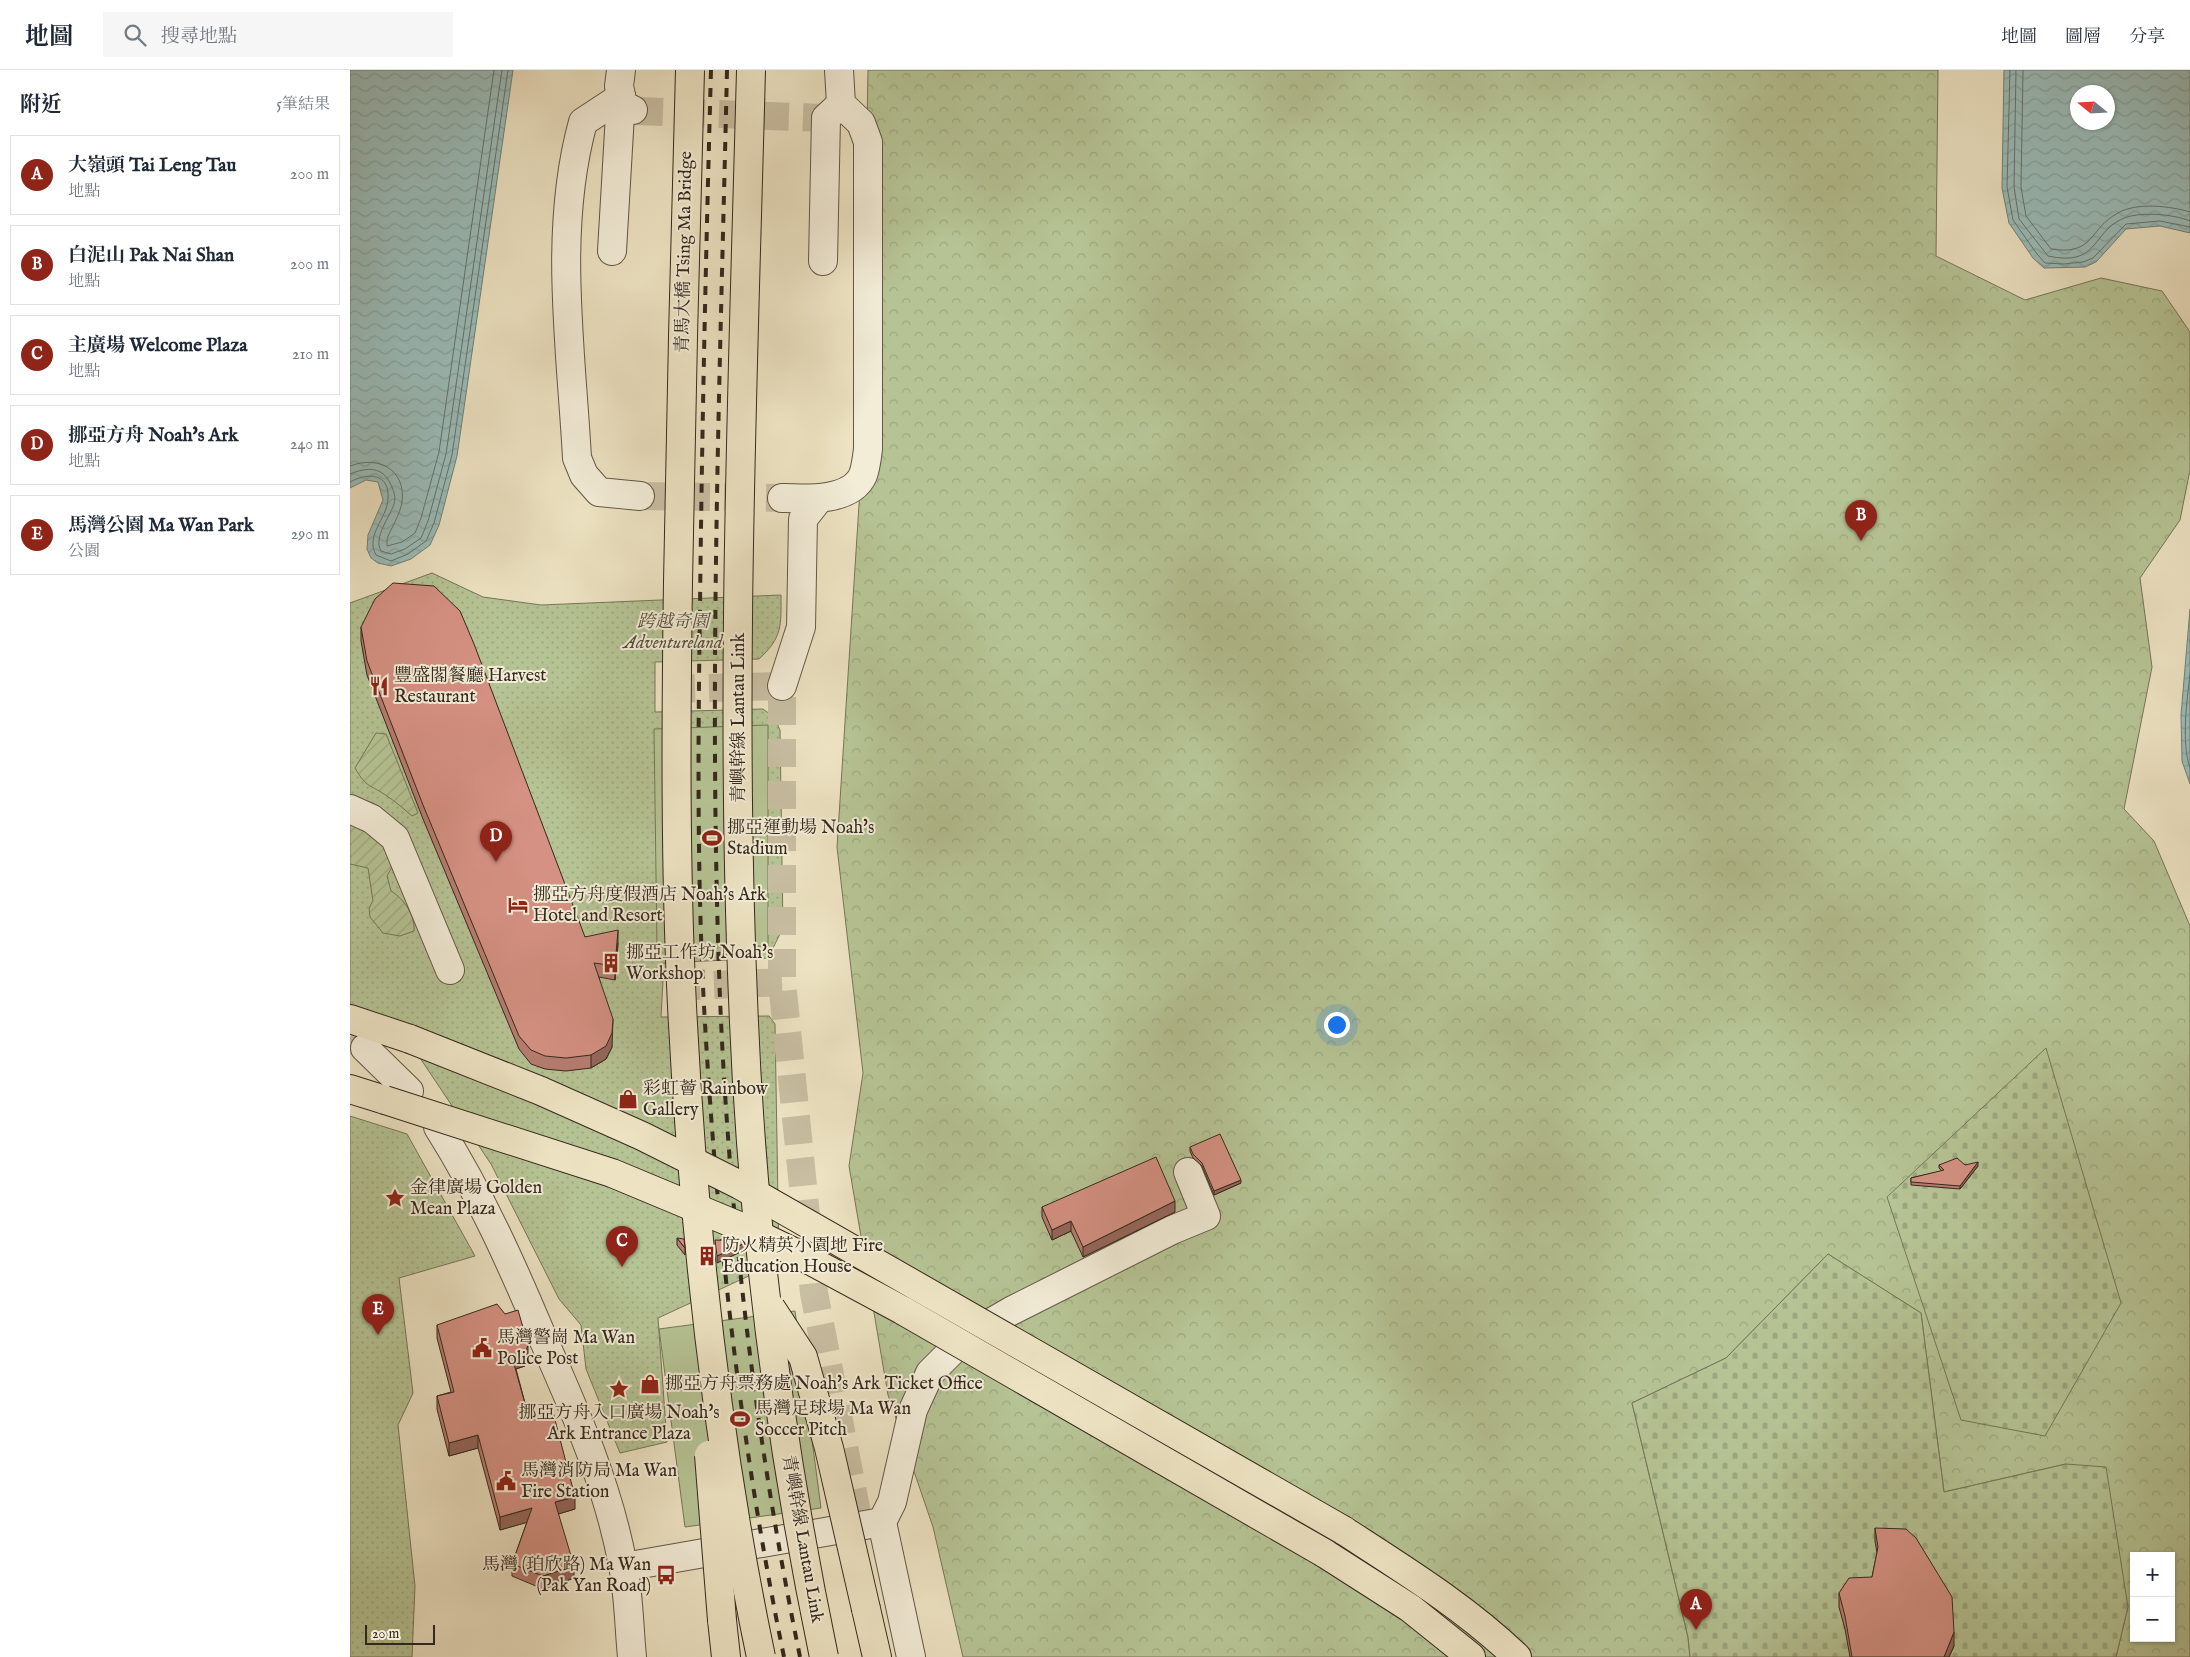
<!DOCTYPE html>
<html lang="zh-TW">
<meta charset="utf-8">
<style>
body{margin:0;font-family:"IM FELL English","Noto Serif TC",serif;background:#f6f6f7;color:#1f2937}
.controls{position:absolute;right:15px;bottom:15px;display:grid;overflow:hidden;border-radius:0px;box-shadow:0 1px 4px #0004}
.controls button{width:45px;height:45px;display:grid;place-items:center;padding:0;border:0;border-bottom:1px solid #e0e1e3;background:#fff;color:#1f2937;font:25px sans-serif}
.compass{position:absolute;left:1720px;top:15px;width:45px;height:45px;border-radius:50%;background:#fff;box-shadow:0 1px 4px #0004;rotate:288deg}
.scale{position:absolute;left:15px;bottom:12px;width:70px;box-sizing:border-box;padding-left:5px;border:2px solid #35281d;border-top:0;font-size:14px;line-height:18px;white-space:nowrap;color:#35281d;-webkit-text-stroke:4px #f3edd8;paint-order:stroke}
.you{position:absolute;left:986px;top:954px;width:18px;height:18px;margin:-12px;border:4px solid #fff;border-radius:50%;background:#1a73e8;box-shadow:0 0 0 8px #1a73e833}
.badge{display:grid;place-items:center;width:32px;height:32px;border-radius:50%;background:#8f2418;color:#fff;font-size:16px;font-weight:700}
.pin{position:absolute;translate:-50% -41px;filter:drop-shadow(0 1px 2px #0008)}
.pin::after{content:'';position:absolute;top:26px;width:18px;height:15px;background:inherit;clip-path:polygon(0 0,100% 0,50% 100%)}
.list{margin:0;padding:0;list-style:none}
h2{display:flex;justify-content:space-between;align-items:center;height:65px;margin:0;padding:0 20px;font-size:21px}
h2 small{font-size:16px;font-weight:400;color:#747a83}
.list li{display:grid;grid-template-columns:32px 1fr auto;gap:15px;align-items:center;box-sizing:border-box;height:80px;margin:0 10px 10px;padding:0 10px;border:1px solid #e0e1e3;border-radius:0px}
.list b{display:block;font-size:19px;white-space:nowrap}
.list p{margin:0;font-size:16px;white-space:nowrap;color:#747a83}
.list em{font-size:16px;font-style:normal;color:#747a83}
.icon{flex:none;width:28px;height:28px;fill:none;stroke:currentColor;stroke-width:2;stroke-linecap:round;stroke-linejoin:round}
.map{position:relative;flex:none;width:1840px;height:1587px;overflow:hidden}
header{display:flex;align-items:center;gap:30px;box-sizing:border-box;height:70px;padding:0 25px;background:#fff;border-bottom:1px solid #e0e1e3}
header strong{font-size:24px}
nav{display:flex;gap:28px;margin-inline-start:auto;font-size:18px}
.search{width:350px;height:45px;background:#f6f6f7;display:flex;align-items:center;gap:12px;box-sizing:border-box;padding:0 18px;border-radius:0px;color:#747a83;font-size:19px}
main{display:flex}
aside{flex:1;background:#fff}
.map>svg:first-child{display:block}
.forest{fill:url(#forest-crowns);stroke:#767659;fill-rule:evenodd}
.cemetery{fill:url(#cemetery-stones);stroke:#767659}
.park{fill:url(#park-dots);stroke:#767659}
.garden{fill:url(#garden-furrows);stroke:#767659}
.pitch{fill:#b6c495;stroke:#767659}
.water{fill:url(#water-waves);stroke:#72817b;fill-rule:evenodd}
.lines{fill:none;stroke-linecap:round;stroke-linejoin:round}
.shore{stroke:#68726c;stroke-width:1}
.minor-tunnel{stroke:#c8bea2;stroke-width:28;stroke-dasharray:28 14;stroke-linecap:butt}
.minor-casing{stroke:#635746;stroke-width:30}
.highway-casing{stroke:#35281d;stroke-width:30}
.minor{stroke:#f3edd8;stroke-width:28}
.highway{stroke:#ede3c3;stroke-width:28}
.rail{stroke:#35281d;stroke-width:4;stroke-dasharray:9 9;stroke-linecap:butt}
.highway-bridge-casing{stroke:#35281d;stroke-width:30;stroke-linecap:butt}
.highway-bridge{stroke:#ede3c3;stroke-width:28}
.wall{fill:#b77d71;stroke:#35281d}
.shaded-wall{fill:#95665c;stroke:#35281d}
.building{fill:#d59183;stroke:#35281d}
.labels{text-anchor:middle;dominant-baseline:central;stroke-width:4;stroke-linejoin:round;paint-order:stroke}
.street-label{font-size:18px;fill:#35281d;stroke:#f3edd8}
.park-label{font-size:18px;font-style:italic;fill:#554f3b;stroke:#f3edd8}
.poi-label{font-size:18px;fill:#35281d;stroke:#f3edd8;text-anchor:start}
</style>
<header>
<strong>地圖</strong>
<div class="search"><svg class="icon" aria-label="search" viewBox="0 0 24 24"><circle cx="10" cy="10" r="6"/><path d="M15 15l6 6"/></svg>搜尋地點</div>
<nav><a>地圖</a><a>圖層</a><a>分享</a></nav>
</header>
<main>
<aside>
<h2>附近<small>5筆結果</small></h2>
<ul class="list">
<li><span class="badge">A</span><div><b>大嶺頭 Tai Leng Tau</b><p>地點</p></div><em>200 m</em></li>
<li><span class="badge">B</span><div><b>白泥山 Pak Nai Shan</b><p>地點</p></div><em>200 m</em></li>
<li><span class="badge">C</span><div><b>主廣場 Welcome Plaza</b><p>地點</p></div><em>210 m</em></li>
<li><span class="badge">D</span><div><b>挪亞方舟 Noah's Ark</b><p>地點</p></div><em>240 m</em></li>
<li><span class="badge">E</span><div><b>馬灣公園 Ma Wan Park</b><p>公園</p></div><em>290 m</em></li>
</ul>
</aside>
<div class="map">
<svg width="1840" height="1587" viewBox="0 0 1840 1587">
<defs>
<pattern id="forest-crowns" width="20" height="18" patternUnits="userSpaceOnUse" patternTransform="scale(1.25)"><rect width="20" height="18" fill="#b6c495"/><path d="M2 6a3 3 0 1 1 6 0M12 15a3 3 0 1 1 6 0" fill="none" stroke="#9da880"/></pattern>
<pattern id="cemetery-stones" width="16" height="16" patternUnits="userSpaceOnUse" patternTransform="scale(1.25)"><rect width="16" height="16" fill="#b6c495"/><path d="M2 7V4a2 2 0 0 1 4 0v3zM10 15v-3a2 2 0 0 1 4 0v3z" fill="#9da880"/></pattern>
<pattern id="park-dots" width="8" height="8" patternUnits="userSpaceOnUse" patternTransform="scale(1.25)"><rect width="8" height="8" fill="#b6c495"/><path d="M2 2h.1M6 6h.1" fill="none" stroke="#9da880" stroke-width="1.8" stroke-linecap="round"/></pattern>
<pattern id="garden-furrows" width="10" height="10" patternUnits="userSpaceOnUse" patternTransform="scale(1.25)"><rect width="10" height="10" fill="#b6c495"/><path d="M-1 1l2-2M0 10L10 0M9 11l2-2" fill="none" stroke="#9da880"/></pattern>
<pattern id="water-waves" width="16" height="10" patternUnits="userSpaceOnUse" patternTransform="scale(1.25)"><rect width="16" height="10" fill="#9bbdba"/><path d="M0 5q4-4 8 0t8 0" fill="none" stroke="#86a29f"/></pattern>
</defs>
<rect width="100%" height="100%" fill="#ede3c3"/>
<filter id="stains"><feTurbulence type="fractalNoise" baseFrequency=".004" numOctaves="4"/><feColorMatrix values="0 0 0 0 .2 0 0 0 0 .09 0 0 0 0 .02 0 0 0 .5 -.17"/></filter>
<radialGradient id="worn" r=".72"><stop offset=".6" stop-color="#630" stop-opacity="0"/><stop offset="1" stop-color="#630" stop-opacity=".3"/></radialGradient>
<path class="forest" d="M518 0H1588L1586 186 1675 230 1751 208 1812 221 1840 262V400L1830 450 1790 508 1802 597 1774 739 1804 771 1840 856V1587H1766L1778 1537 1716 1394 1594 1422 1571 1243 1478 1184 1376 1288 1282 1333 1338 1567 1340 1587H613L583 1457 538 1325 499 1096 513 1003 487 777 511 404ZM1784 1486H1821V1568H1784Z"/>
<g class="cemetery">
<polygon points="1696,978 1771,1233 1695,1366 1611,1350 1537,1127"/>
<polygon points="1478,1184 1571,1243 1594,1422 1716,1394 1756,1397 1778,1537 1766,1587 1340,1587 1338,1567 1282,1333 1376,1288"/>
</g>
<g class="park">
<path d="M82 503 133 527 191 535 431 525C431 555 433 567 409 589L305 592V642L413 639 424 647 430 660 433 858 418 888 314 893 311 947 419 946 425 954 429 1192 308 1248 317 1372 270 1383 236 1299 231 1255 209 1229 141 1094 68 985 21 942 0 935V533Z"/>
<polygon points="0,1046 57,1064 125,1186 49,1208 63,1323 48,1355 65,1516 62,1587 0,1587"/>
</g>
<g class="garden">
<path d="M26 663 36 664 68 743 62 746C54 739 46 732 37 726 20 714 17 719 5 698Z"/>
<path d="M8 753 37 767 42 797 37 806 41 821C54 829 65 845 64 861L50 866 33 863 20 847 19 838 23 831 18 798 0 794V755Z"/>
</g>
<g class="pitch">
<polygon points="418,655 418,876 307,878 304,659"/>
<polygon points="445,1241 471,1438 335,1457 309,1259"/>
</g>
<g class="water">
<polygon points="0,0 163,0 107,386 89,455 80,475 61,489 41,496 28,493 21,488 17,479 18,465 33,430 28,412 16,410 0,418"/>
<path d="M1654 0H1840V163L1810 156 1776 159 1746 192 1735 197 1694 198 1683 188 1659 153 1652 118ZM1728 22H1758V52H1728Z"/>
<polygon points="1840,539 1840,714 1832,691 1831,645"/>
</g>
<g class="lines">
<g class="shore">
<polyline points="1660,0 1657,117 1663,150 1687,184 1695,193 1714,194 1733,192 1743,188 1776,154 1810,151 1840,157"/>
<path d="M1666 0 1664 117 1669 149 1698 186C1749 197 1741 163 1772 149 1788 141 1824 144 1840 151"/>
<path d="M1673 0 1671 117 1676 146 1701 179C1745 186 1739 158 1768 143 1787 132 1820 136 1840 142"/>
<path d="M0 396C28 385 56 399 52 432 50 445 41 458 37 469V476L52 472 65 463 71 448 89 382 144 0"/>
<path d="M0 404C17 397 33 396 41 415 44 421 46 427 44 434 40 447 23 467 31 481L41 484 55 479 71 468 78 451 96 384 152 0"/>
<path d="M0 412C18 402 40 403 38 429 37 449 15 465 26 485L41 491 58 484 76 471 84 453 102 385 158 0"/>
<path d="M1840 604C1837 631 1831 672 1840 698"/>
</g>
<g class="minor-tunnel">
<polyline points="285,41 476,48"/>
<polyline points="290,426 432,428"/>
<polyline points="317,619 432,616 432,912 464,1223 508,1448"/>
<polyline points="322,917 432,912"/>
<polyline points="0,967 15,978"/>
</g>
<defs>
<g id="minor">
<polyline points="271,0 269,16 273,35 283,40"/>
<path d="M271 27 233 52C203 161 221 277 227 388L234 405 249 422 290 426"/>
<polyline points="262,181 271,27"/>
<polyline points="473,191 476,48 491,34"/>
<path d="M432 428C455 429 501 432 513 405 516 397 517 387 518 379V72L511 53 491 34 489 0"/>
<polyline points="432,616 451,557 453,449 468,430"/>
<polyline points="0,739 22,749 45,768 100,900"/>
<polyline points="15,978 59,1021"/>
<path d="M88 1057C131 1125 163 1197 194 1271 226 1343 259 1418 273 1496 279 1526 279 1557 282 1587"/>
<polyline points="274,1497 532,1452"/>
<polyline points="561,1587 532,1452 542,1432 563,1340 580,1303 616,1267 661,1241 822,1160 856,1146 838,1102"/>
</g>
<g id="highway">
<polyline points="0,949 60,969"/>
<polyline points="0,1019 35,1030"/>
<path d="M993 1460C1053 1499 1115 1537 1167 1587"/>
<polyline points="974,1483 1060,1538 1121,1587"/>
<polyline points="516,1539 527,1587"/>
<polyline points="372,1550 376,1587"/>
</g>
</defs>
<use href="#minor" class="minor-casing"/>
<use href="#highway" class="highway-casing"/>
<use href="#minor" class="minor"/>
<use href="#highway" class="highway"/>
<g class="rail">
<path d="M361 0C356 179 352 357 350 536 348 669 347 803 354 936 366 1154 390 1373 434 1587"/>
<path d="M377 0C370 309 358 619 370 928 379 1148 406 1372 450 1587"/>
</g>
<defs>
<g id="highway-bridge">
<path d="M340 0C335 171 331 341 328 512 326 653 325 795 332 936 343 1154 366 1373 411 1587"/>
<path d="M401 0C393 309 380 619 393 928 401 1149 429 1371 474 1587"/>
<polyline points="60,969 191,1021 292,1066 390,1115 993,1460"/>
<polyline points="35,1030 262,1103 394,1158 450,1185 552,1240 974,1483"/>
<polyline points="421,1238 453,1287 479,1378 516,1539"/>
<polyline points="359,1385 372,1550"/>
</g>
</defs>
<use href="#highway-bridge" class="highway-bridge-casing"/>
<use href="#highway-bridge" class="highway-bridge"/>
</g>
<g class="wall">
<polygon points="11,557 235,867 268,873 265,910 249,907 262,977 256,989 241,998 216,1001 195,999 181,994 169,979 73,749 17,605 11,571"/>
<polygon points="840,1077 891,1113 864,1125 852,1096 843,1088 840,1081"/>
<polygon points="1589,1095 1615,1095 1628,1096 1610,1119 1561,1115 1561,1108 1592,1101 1589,1098"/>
<polygon points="692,1137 825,1142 733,1187 721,1161 702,1170 692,1147"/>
<polygon points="327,1168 335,1178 335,1185 327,1175"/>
<polygon points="87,1255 178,1287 175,1296 166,1299 179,1348 225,1439 208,1444 224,1508 193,1519 162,1506 162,1494 177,1452 150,1460 128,1378 99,1386 87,1339 87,1326 101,1322 87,1268"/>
<polygon points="1525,1458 1604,1576 1599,1587 1500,1587 1495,1559 1489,1537 1489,1523 1522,1507 1527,1483 1525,1471"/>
</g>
<g class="shaded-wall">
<polygon points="268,860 268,873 265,910 265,896"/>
<polygon points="263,949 262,977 256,989 241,998 241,985"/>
<polygon points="1628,1092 1628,1096 1610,1119 1610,1116"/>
<polygon points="891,1110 891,1113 864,1125 864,1121"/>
<polygon points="825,1131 825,1142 733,1187 733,1177"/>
<polygon points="721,1151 721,1161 702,1170 702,1160"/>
<polygon points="395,1173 395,1180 367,1193 367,1186"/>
<polygon points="178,1275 178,1287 175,1296 162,1300 162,1287"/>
<polygon points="128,1365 128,1378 99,1386 99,1373"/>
<polygon points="225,1427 225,1439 205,1445 205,1432"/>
<polygon points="182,1438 182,1451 150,1460 150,1447"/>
<polygon points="224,1496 224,1508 193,1519 193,1506"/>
<polygon points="1604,1562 1604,1576 1599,1587 1594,1587"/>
</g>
<g class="building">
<polygon points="43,513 84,516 110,541 124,574 235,867 268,860 265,896 244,893 263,949 262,963 256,976 241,985 216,988 195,986 181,980 169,966 73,735 17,591 11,557 25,529"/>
<polygon points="870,1064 891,1110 864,1121 852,1093 843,1084 840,1077"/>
<polygon points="806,1087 825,1131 733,1177 721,1151 702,1160 692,1137"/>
<polygon points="1607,1088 1615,1095 1628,1092 1610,1116 1561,1112 1561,1108 1594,1100 1589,1095"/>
<polygon points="327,1168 334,1169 335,1178"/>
<polygon points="365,1170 395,1171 395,1173 367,1186"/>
<polygon points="147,1234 155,1244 168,1240 178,1275 175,1283 162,1287 179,1348 203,1342 225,1427 205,1432 224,1496 193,1506 162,1494 182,1438 150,1447 128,1365 99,1373 87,1326 104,1322 87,1255"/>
<polygon points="1525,1458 1556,1459 1566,1468 1602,1527 1604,1562 1594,1587 1502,1587 1495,1546 1489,1523 1499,1508 1522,1507 1528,1477"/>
</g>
<defs>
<symbol id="restaurant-bare" viewBox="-9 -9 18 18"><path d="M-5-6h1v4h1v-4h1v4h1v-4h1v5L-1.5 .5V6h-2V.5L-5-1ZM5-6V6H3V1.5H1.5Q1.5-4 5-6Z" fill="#8f2418" stroke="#f3edd8" stroke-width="2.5" paint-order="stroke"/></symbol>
<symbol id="stadium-bare" viewBox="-9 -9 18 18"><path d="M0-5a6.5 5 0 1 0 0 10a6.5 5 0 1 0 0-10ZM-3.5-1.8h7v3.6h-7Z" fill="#8f2418" stroke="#f3edd8" stroke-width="2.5" paint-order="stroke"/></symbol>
<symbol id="hotel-bare" viewBox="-9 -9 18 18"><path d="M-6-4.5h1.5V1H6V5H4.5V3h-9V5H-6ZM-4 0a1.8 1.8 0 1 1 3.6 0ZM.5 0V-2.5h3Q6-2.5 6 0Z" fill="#8f2418" stroke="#f3edd8" stroke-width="2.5" paint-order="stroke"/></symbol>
<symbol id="building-bare" viewBox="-9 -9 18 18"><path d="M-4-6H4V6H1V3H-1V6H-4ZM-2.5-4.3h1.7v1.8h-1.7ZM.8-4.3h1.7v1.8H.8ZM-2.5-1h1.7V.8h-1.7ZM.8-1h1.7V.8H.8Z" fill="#8f2418" stroke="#f3edd8" stroke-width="2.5" paint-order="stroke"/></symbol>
<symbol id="shop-bare" viewBox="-9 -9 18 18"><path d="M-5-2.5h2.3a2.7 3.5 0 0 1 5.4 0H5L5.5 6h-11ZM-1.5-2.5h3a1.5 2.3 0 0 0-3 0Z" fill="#8f2418" stroke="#f3edd8" stroke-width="2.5" paint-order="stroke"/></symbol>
<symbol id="sight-bare" viewBox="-9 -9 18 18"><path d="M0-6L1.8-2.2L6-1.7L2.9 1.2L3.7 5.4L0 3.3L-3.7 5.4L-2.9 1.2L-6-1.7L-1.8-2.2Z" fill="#8f2418" stroke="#f3edd8" stroke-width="2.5" paint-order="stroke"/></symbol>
<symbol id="civic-bare" viewBox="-9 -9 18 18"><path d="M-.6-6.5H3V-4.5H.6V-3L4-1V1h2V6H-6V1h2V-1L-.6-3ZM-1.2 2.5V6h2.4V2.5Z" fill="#8f2418" stroke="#f3edd8" stroke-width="2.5" paint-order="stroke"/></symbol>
<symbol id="bus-bare" viewBox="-9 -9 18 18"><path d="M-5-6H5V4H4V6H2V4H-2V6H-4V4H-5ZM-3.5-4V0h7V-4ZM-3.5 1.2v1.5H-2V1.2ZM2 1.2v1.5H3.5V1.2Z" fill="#8f2418" stroke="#f3edd8" stroke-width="2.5" paint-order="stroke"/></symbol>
</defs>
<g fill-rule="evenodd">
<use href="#restaurant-bare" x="15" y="602" width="28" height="28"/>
<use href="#stadium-bare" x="348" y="754" width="28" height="28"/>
<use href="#hotel-bare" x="154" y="821" width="28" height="28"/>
<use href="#building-bare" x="247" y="879" width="28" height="28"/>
<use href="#shop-bare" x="264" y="1015" width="28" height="28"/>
<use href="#sight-bare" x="31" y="1114" width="28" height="28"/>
<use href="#building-bare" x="343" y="1172" width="28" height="28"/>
<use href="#civic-bare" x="118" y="1264" width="28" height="28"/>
<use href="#shop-bare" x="286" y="1300" width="28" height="28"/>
<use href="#sight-bare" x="255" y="1305" width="28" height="28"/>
<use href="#stadium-bare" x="376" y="1335" width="28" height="28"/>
<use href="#civic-bare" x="142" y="1397" width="28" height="28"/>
<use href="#bus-bare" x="302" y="1491" width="28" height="28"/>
</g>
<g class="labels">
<g class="street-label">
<text transform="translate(335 182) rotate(-89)">青馬大橋 Tsing Ma Bridge</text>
<text transform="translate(389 648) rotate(-90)">青嶼幹線 Lantau Link</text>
<text transform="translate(452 1469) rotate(80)">青嶼幹線 Lantau Link</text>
</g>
<g class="park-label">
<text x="323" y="552">跨越奇園<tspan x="323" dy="21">Adventureland</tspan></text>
</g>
<g class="poi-label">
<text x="44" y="606">豐盛閣餐廳 Harvest<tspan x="44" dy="21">Restaurant</tspan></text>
<text x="377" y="758">挪亞運動場 Noah's<tspan x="377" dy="21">Stadium</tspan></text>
<text x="183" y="825">挪亞方舟度假酒店 Noah's Ark<tspan x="183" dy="21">Hotel and Resort</tspan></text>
<text x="276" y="883">挪亞工作坊 Noah's<tspan x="276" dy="21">Workshop</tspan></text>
<text x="293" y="1019">彩虹薈 Rainbow<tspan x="293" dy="21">Gallery</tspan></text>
<text x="60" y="1118">金律廣場 Golden<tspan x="60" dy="21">Mean Plaza</tspan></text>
<text x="372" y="1176">防火精英小園地 Fire<tspan x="372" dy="21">Education House</tspan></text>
<text x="147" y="1268">馬灣警崗 Ma Wan<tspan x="147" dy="21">Police Post</tspan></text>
<text x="315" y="1314">挪亞方舟票務處 Noah's Ark Ticket Office</text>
<text x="405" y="1339">馬灣足球場 Ma Wan<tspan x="405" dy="21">Soccer Pitch</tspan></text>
<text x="269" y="1343" text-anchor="middle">挪亞方舟入口廣場 Noah's<tspan x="269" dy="21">Ark Entrance Plaza</tspan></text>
<text x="171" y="1401">馬灣消防局 Ma Wan<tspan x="171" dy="21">Fire Station</tspan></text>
<text x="301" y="1495" text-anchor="end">馬灣 (珀欣路) Ma Wan<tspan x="301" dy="21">(Pak Yan Road)</tspan></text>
</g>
</g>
<rect width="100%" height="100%" filter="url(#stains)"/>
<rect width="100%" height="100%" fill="url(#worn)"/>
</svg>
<div class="controls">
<button>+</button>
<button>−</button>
</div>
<svg class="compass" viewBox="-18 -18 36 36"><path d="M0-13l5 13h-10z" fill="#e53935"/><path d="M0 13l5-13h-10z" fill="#747a83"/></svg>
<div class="scale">20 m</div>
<div class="you"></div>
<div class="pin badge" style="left:1346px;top:1560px">A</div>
<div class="pin badge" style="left:1511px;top:471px">B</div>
<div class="pin badge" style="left:272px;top:1197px">C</div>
<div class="pin badge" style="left:146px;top:792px">D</div>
<div class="pin badge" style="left:28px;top:1265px">E</div>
</div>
</main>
